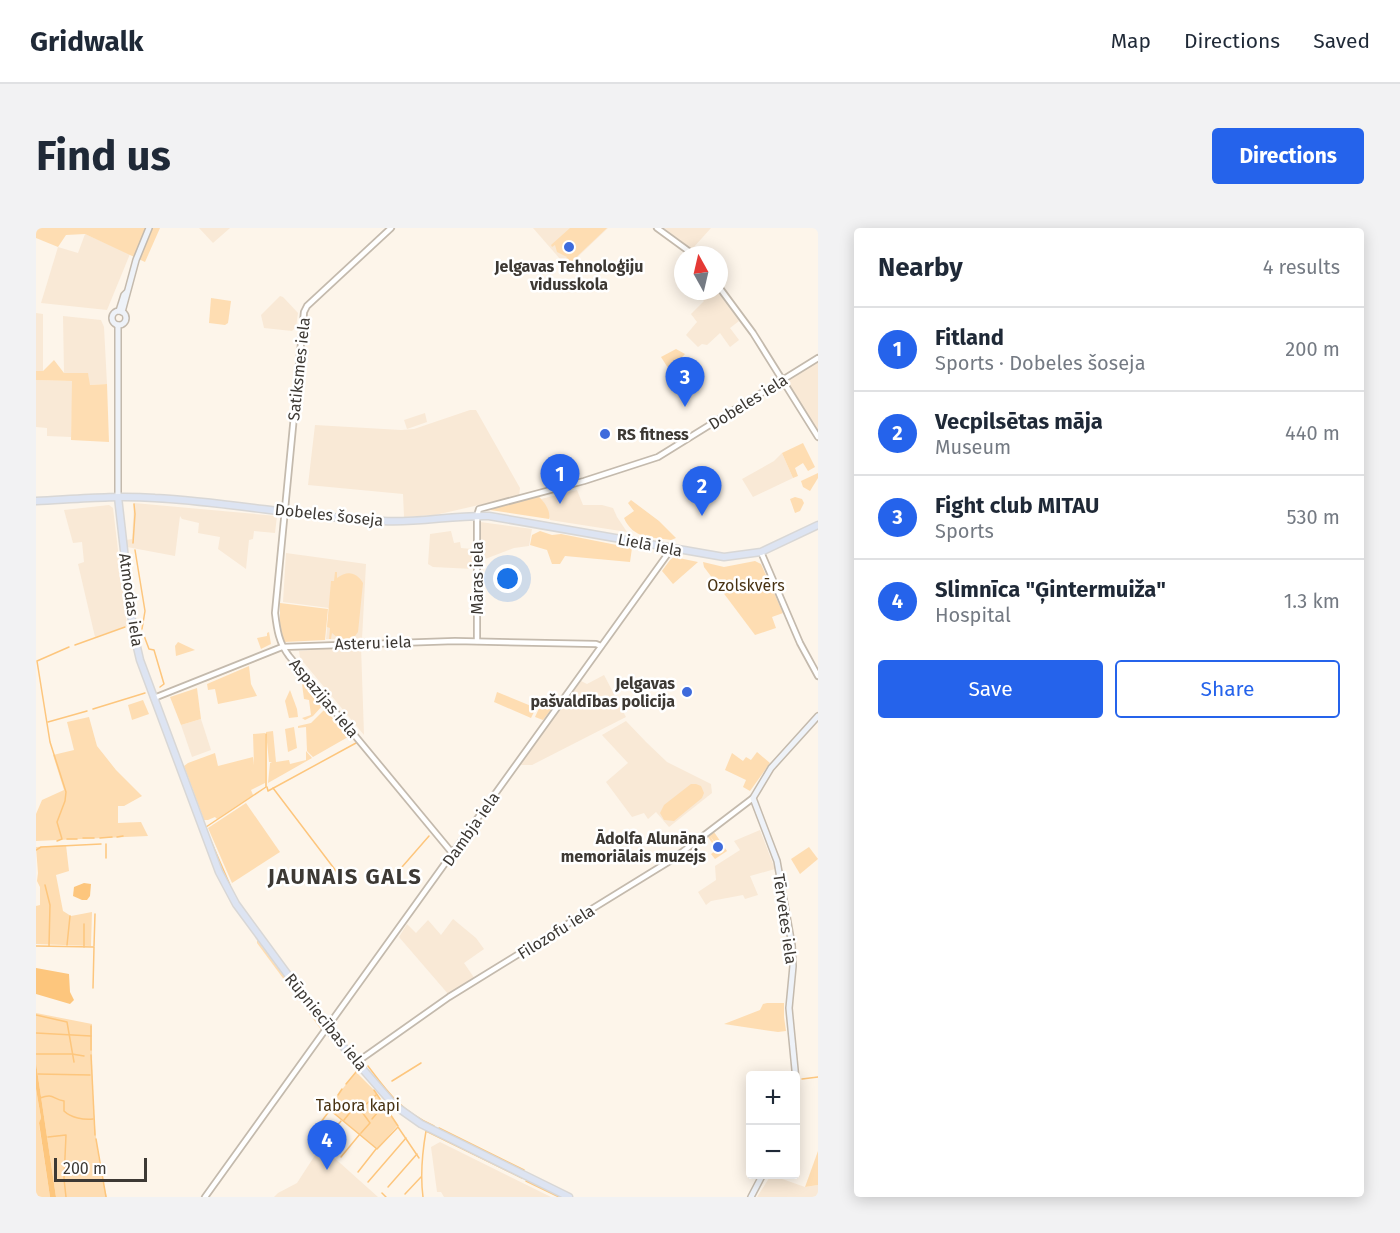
<!DOCTYPE html>
<meta charset="utf-8">
<style>
body{margin:0;font-family:"Fira Sans",sans-serif;background:#f2f2f3;color:#1f2937}
.controls{position:absolute;right:18px;bottom:18px;display:grid;overflow:hidden;border-radius:6px;box-shadow:0 3px 15px #0003}
.controls button{width:54px;height:54px;display:grid;place-items:center;padding:0;border:0;border-bottom:2px solid #e0e1e3;background:#fff;color:#1f2937;font:30px sans-serif}
.compass{position:absolute;left:638px;top:18px;width:54px;height:54px;border-radius:50%;background:#fff;box-shadow:0 3px 15px #0003;rotate:352deg}
.scale{position:absolute;left:18px;bottom:15px;width:93px;box-sizing:border-box;padding-left:6px;border:3px solid #3d3934;border-top:0;font-size:16px;line-height:21px;white-space:nowrap;color:#3d3934;-webkit-text-stroke:4px #fff;paint-order:stroke}
.you{position:absolute;left:472px;top:351px;width:21px;height:21px;margin:-15px;border:4px solid #fff;border-radius:50%;background:#1a73e8;box-shadow:0 0 0 9px #1a73e833}
.badge{display:grid;place-items:center;width:39px;height:39px;border-radius:50%;background:#2563eb;color:#fff;font-size:20px;font-weight:700}
.pin{position:absolute;translate:-50% -50px;filter:drop-shadow(0 2px 3px #0008)}
.pin::after{content:'';position:absolute;top:32px;width:21px;height:18px;background:inherit;clip-path:polygon(0 0,100% 0,50% 100%)}
.list{margin:0;padding:0;list-style:none}
h2{display:flex;justify-content:space-between;align-items:center;height:78px;margin:0;padding:0 24px;font-size:26px}
h2 small{font-size:20px;font-weight:400;color:#747a83}
.list li{display:grid;grid-template-columns:39px 1fr auto;gap:18px;align-items:center;box-sizing:border-box;height:84px;padding:0 24px;border-top:2px solid #e0e1e3}
.list b{display:block;font-size:22px;white-space:nowrap}
.list p{margin:0;font-size:20px;white-space:nowrap;color:#747a83}
.list em{font-size:20px;font-style:normal;color:#747a83}
.actions{display:flex;gap:12px;padding:18px 24px}
.actions a{flex:1;padding:14px 0;border:2px solid #2563eb;border-radius:6px;text-align:center;font-size:21px;color:#2563eb}
.actions .main{background:#2563eb;color:#fff}
.map{position:relative;flex:none;width:782px;height:969px;overflow:hidden;border-radius:6px}
header{display:flex;align-items:center;gap:36px;box-sizing:border-box;height:84px;padding:0 30px;background:#fff;border-bottom:2px solid #e0e1e3}
header strong{font-size:28px}
nav{display:flex;gap:33px;margin-inline-start:auto;font-size:21px}
.intro{display:flex;align-items:center;justify-content:space-between;box-sizing:border-box;height:144px;padding:0 36px}
h1{margin:0;font-size:42px}
.button{padding:15px 27px;border-radius:6px;background:#2563eb;color:#fff;font-size:21px;font-weight:700}
main{display:flex;gap:36px;padding:0 36px}
aside{flex:1;background:#fff;border-radius:6px;box-shadow:0 3px 15px #0003}
.map>svg:first-child{display:block}
.built{fill:#f9e9d6}
.green{fill:#feddb2}
.water{fill:#fdc67d}
.lines{fill:none;stroke-linecap:round;stroke-linejoin:round}
.stream{stroke:#fdc67d;stroke-width:1.5}
.tertiary-casing{stroke:#c4baad;stroke-width:8}
.secondary-casing{stroke:#c4baad;stroke-width:8}
.primary-casing{stroke:#d8d7d6;stroke-width:9}
.tertiary{stroke:#fff;stroke-width:4.5}
.secondary{stroke:#eef2f8;stroke-width:5}
.primary{stroke:#dde4f2;stroke-width:6}
.poi-dot{fill:#3e6bdc;stroke:#fff;stroke-width:2}
.labels{text-anchor:middle;dominant-baseline:central;stroke-width:5;stroke-linejoin:round;paint-order:stroke}
.poi-label{font-size:16px;font-weight:bold;fill:#3d3934;stroke:#fff;text-anchor:end}
.street-label{font-size:16px;fill:#3d3934;stroke:#fff}
.park-label{font-size:16px;fill:#483212;stroke:#fff}
.district-label{font-size:22px;font-weight:bold;letter-spacing:1.5px;fill:#3d3934;stroke:#fff}
</style>
<header>
<strong>Gridwalk</strong>
<nav><a>Map</a><a>Directions</a><a>Saved</a></nav>
</header>
<div class="intro"><h1>Find us</h1><a class="button">Directions</a></div>
<main>
<div class="map">
<svg width="782" height="969" viewBox="0 0 782 969">
<rect width="100%" height="100%" fill="#fdf5ea"/>
<g class="built">
<polygon points="163,0 194,0 177,15"/>
<polygon points="497,0 572,0 531,39"/>
<polygon points="628,0 675,0 657,20 654,20"/>
<polygon points="49,6 94,26 71,82 5,75 22,19 42,25"/>
<polygon points="663,63 681,63 703,93 694,100 703,112 694,119 684,105 671,117 666,116 662,119 650,107 661,94 655,86 668,73 661,65"/>
<polygon points="244,68 247,69 262,85 260,99 256,103 228,100 225,87"/>
<polygon points="0,85 7,86 7,143 0,143"/>
<polygon points="27,88 65,92 68,99 71,156 53,157 52,146 28,145"/>
<polygon points="782,132 782,207 750,153"/>
<polygon points="0,152 37,153 35,209 11,208 11,200 0,199"/>
<polygon points="434,182 440,182 484,260 483,268 399,287 368,289 367,266 272,257 279,197 365,202 378,201"/>
<polygon points="389,185 391,194 371,201 368,192"/>
<polygon points="746,225 757,250 717,269 706,251 738,233"/>
<polygon points="541,262 547,277 566,277 577,280 581,289 591,304 514,292 505,271"/>
<polygon points="98,275 241,288 239,305 218,303 217,311 213,312 210,341 182,321 184,309 162,305 163,295 146,291 144,288 139,328 91,319 90,312 96,311"/>
<polygon points="73,277 77,280 91,398 59,409 42,336 48,334 46,314 37,315 28,282"/>
<polygon points="444,294 496,301 493,318 478,320 444,333"/>
<polygon points="415,303 418,315 424,314 425,320 436,321 437,341 397,339 392,336 394,306"/>
<polygon points="250,325 330,336 326,411 290,411 293,380 247,374"/>
<polygon points="325,418 328,507 264,430 263,423"/>
<polygon points="568,447 590,489 496,537 484,537 545,453 551,456"/>
<polygon points="165,491 175,522 156,529 145,497"/>
<polygon points="590,493 610,514 631,534 675,556 676,565 633,599 620,584 612,591 608,585 596,589 570,554 592,535 566,507"/>
<polygon points="724,602 739,641 714,648 722,667 709,671 707,667 675,673 670,677 662,664 680,652 679,638 704,622 698,613"/>
<polygon points="417,691 440,710 448,721 428,735 439,751 413,767 363,709 371,696 380,705 392,692 405,707"/>
<polygon points="404,914 515,969 408,969 405,964 401,964 395,919"/>
<polygon points="285,918 342,969 238,969 242,965 261,955"/>
<polygon points="735,947 769,959 782,957 782,969 721,969"/>
</g>
<g class="green">
<polygon points="0,0 124,0 109,34 49,6 30,7 22,19 0,10"/>
<polygon points="534,0 571,0 533,36 529,32 531,29 521,24 519,17 516,19 515,17"/>
<polygon points="175,70 195,73 192,95 189,97 173,95"/>
<polygon points="640,121 649,126 646,129 649,136 643,143 641,141 638,143 636,138 632,140 625,129"/>
<polygon points="18,132 28,145 52,145 54,157 71,156 73,214 35,212 36,153 0,152 0,143 7,143"/>
<polygon points="767,215 779,239 772,243 767,235 759,240 762,248 757,250 746,225"/>
<polygon points="782,245 782,250 774,263 767,259 765,253"/>
<path d="M502 268C508 273 515 283 513 291L454 282V280Z"/>
<polygon points="759,269 766,271 768,275 764,283 759,285 754,271"/>
<path d="M595 272 623 293 640 310 635 312C616 309 597 311 588 290L598 283 592 275Z"/>
<polygon points="504,303 516,307 525,306 596,320 594,334 529,328 524,336 516,336 511,322 494,317 496,307"/>
<polygon points="638,329 662,334 637,356 626,343 634,332"/>
<polygon points="719,333 725,336 747,385 736,389 740,400 719,407 668,339 667,334 688,339"/>
<path d="M299 344H301V350C311 342 321 344 327 355L322 404 319 408 312 411 302 410 296 405 295 411H293L294 400 291 399 295 353H298Z"/>
<polygon points="244,375 292,381 289,412 248,414 244,398"/>
<polygon points="233,404 235,416 225,421 221,410 231,408 231,405"/>
<polygon points="142,414 159,422 140,428 139,418"/>
<polygon points="241,423 243,424 169,454 169,452"/>
<polygon points="213,438 215,456 221,468 182,476 179,461 172,462 171,456"/>
<polygon points="269,455 287,477 277,488 269,492 266,490 275,487 273,472 268,471 266,456"/>
<polygon points="161,460 165,491 145,497 134,469"/>
<polygon points="254,462 261,481 262,489 253,490 249,473"/>
<polygon points="461,464 500,480 495,490 458,474"/>
<polygon points="107,472 113,486 96,492 92,477"/>
<polygon points="506,474 517,479 507,492 499,489"/>
<polygon points="289,481 312,509 277,529 271,523 270,499 262,500 262,498 275,495"/>
<polygon points="53,489 61,518 80,542 106,568 88,578 82,578 82,595 105,594 112,608 0,613 0,586 6,572 28,562 17,527 38,522 31,494"/>
<polygon points="258,499 261,520 252,524 249,501"/>
<polygon points="237,503 240,534 253,532 254,536 270,532 270,523 276,530 232,555 234,535 236,534 233,534 230,504"/>
<polygon points="229,505 229,555 215,562 217,567 181,591 179,589 172,592 168,592 148,538 152,535 179,525 182,538 217,529 218,537 217,506"/>
<polygon points="721,524 734,535 714,563 707,559 710,552 689,542 696,525 707,533 710,529 715,532"/>
<polygon points="655,556 660,556 665,558 668,565 666,570 638,593 628,592 624,585 628,577"/>
<polygon points="210,575 244,624 196,655 172,600"/>
<polygon points="678,604 691,623 679,631 675,626 679,623 681,625 687,620 683,614 680,616 674,608 679,616 678,618 672,609"/>
<polygon points="30,617 33,643 20,647 27,683 35,688 56,684 55,718 0,716 0,678 4,677 4,659 1,653 2,645 0,619"/>
<polygon points="773,619 782,631 764,646 755,631"/>
<polygon points="221,712 285,798 286,803 221,715"/>
<polygon points="731,775 748,775 748,789 750,803 742,804 688,796 724,782 727,776"/>
<path d="M0 785 56 796C56 854 56 913 71 969H20L0 835Z"/>
<polygon points="320,844 338,862 362,897 341,921 297,884 296,874"/>
<polygon points="0,861 5,890 3,896 14,969 0,969"/>
<polygon points="782,923 782,957 769,959"/>
</g>
<g class="water">
<polygon points="48,655 55,656 54,668 51,672 46,672 37,668 38,659"/>
<polygon points="0,740 33,746 34,764 38,772 34,776 0,766"/>
<polygon points="0,835 20,969 14,969 3,895 5,890 0,861"/>
</g>
<g class="lines">
<g class="stream">
<polyline points="97,315 99,286 98,276"/>
<polyline points="99,322 109,383 106,401"/>
<polyline points="107,405 113,421 118,422 128,456 124,459"/>
<polyline points="39,417 89,399"/>
<polyline points="57,481 109,465"/>
<polyline points="12,494 51,483"/>
<polyline points="231,559 232,563 320,515"/>
<polyline points="237,560 300,643"/>
<polyline points="170,599 230,559 230,506"/>
<polyline points="171,604 194,657"/>
<polyline points="81,609 87,608"/>
<polyline points="47,610 58,610"/>
<polyline points="64,610 76,609"/>
<polyline points="31,611 41,611"/>
<polyline points="21,613 26,611 21,594 29,573 30,564 14,514 1,433 33,419"/>
<polyline points="0,622 5,619 65,616"/>
<polyline points="70,630 70,616"/>
<polyline points="366,639 393,608"/>
<polyline points="9,657 14,677 13,718"/>
<polyline points="31,717 34,688"/>
<polyline points="0,718 58,719 57,760"/>
<polyline points="58,718 59,686"/>
<polyline points="48,719 48,696"/>
<polyline points="0,787 31,794 38,834"/>
<polyline points="0,805 55,808"/>
<polyline points="55,822 55,798"/>
<polyline points="0,826 36,826 48,828"/>
<polyline points="55,827 59,907"/>
<path d="M332 838C353 866 365 883 398 898"/>
<polyline points="2,846 54,847"/>
<polyline points="766,851 782,849"/>
<polyline points="356,853 385,835"/>
<polyline points="310,856 320,844"/>
<polyline points="338,862 362,898"/>
<polyline points="302,867 306,861"/>
<path d="M4 870C18 865 16 871 28 873V883C35 890 48 892 57 891"/>
<polyline points="318,873 334,895 325,905"/>
<polyline points="326,880 340,867"/>
<polyline points="336,891 347,878"/>
<polyline points="308,892 320,877"/>
<polyline points="403,900 488,942"/>
<polyline points="12,909 30,907 28,951 30,969"/>
<polyline points="273,910 294,882 341,921 362,899 383,930"/>
<polyline points="60,911 70,969"/>
<polyline points="287,915 305,893"/>
<polyline points="305,929 324,906"/>
<polyline points="322,944 340,921"/>
<polyline points="490,953 523,969"/>
<polyline points="332,954 370,910"/>
<polyline points="352,959 381,926"/>
<polyline points="346,965 350,969"/>
<polyline points="369,966 385,949"/>
<path d="M387 969C384 946 386 926 390 903L486 950"/>
</g>
<defs>
<g id="tertiary">
<path d="M355 0 271 78 268 84 239 385C241 402 243 415 253 428L417 626"/>
<polyline points="621,0 658,27"/>
<polyline points="683,59 717,105 782,209"/>
<polyline points="725,324 764,415 782,448"/>
<polyline points="441,413 441,288 443,281 548,253 622,229 782,130"/>
<polyline points="118,470 246,419 419,413 560,416 565,418"/>
<polyline points="321,834 413,769 637,631 717,570"/>
<polyline points="169,969 636,320"/>
</g>
<g id="secondary">
<circle cx="83" cy="90" r="7"/>
<polyline points="83,83 88,67 90,65"/>
<polyline points="86,84 100,32 113,0"/>
<polyline points="82,269 82,97"/>
<polyline points="760,852 753,780 757,738 756,717 741,633 717,570 735,540 782,488"/>
<polyline points="715,969 727,946"/>
</g>
<g id="primary">
<polyline points="82,269 97,402 104,432 183,644 200,676 291,800 358,877 385,896 533,969"/>
<path d="M0 273C40 271 79 267 119 270 195 274 271 290 347 293 383 295 417 287 453 288L688 329 725 324 782 297"/>
</g>
</defs>
<use href="#tertiary" class="tertiary-casing"/>
<use href="#secondary" class="secondary-casing"/>
<use href="#primary" class="primary-casing"/>
<use href="#tertiary" class="tertiary"/>
<use href="#secondary" class="secondary"/>
<use href="#primary" class="primary"/>
</g>
<g class="poi-dot">
<circle cx="533" cy="19" r="6"/>
<circle cx="569" cy="206" r="6"/>
<circle cx="651" cy="464" r="6"/>
<circle cx="682" cy="619" r="6"/>
</g>
<g class="labels">
<g class="poi-label">
<text x="533" y="38" text-anchor="middle">Jelgavas Tehnoloģiju<tspan x="533" dy="18">vidusskola</tspan></text>
<text x="581" y="206" text-anchor="start">RS fitness</text>
<text x="639" y="455">Jelgavas<tspan x="639" dy="18">pašvaldības policija</tspan></text>
<text x="670" y="610">Ādolfa Alunāna<tspan x="670" dy="18">memoriālais muzejs</tspan></text>
</g>
<g class="street-label">
<text transform="translate(263 141) rotate(-84)">Satiksmes iela</text>
<text transform="translate(712 174) rotate(-32)">Dobeles iela</text>
<text transform="translate(293 287) rotate(6)">Dobeles šoseja</text>
<text transform="translate(614 317) rotate(11)">Lielā iela</text>
<text transform="translate(441 350) rotate(-90)">Māras iela</text>
<text transform="translate(95 372) rotate(82)">Atmodas iela</text>
<text transform="translate(337 415) rotate(-2)">Asteru iela</text>
<text transform="translate(288 470) rotate(50)">Aspazijas iela</text>
<text transform="translate(435 601) rotate(-55)">Dambja iela</text>
<text transform="translate(749 691) rotate(82)">Tērvetes iela</text>
<text transform="translate(520 704) rotate(-32)">Filozofu iela</text>
<text transform="translate(290 794) rotate(51)">Rūpniecības iela</text>
</g>
<g class="park-label">
<text x="710" y="357">Ozolskvērs</text>
<text x="322" y="877">Tabora kapi</text>
</g>
<g class="district-label">
<text x="309" y="648">JAUNAIS GALS</text>
</g>
</g>
</svg>
<div class="controls">
<button>+</button>
<button>−</button>
</div>
<svg class="compass" viewBox="-18 -18 36 36"><path d="M0-13l5 13h-10z" fill="#e53935"/><path d="M0 13l5-13h-10z" fill="#747a83"/></svg>
<div class="scale">200 m</div>
<div class="you"></div>
<div class="pin badge" style="left:524px;top:276px">1</div>
<div class="pin badge" style="left:666px;top:288px">2</div>
<div class="pin badge" style="left:649px;top:179px">3</div>
<div class="pin badge" style="left:291px;top:942px">4</div>
</div>
<aside>
<h2>Nearby<small>4 results</small></h2>
<ul class="list">
<li><span class="badge">1</span><div><b>Fitland</b><p>Sports · Dobeles šoseja</p></div><em>200 m</em></li>
<li><span class="badge">2</span><div><b>Vecpilsētas māja</b><p>Museum</p></div><em>440 m</em></li>
<li><span class="badge">3</span><div><b>Fight club MITAU</b><p>Sports</p></div><em>530 m</em></li>
<li><span class="badge">4</span><div><b>Slimnīca &quot;Ģintermuiža&quot;</b><p>Hospital</p></div><em>1.3 km</em></li>
</ul>
<div class="actions"><a class="main">Save</a><a>Share</a></div>
</aside>
</main>
